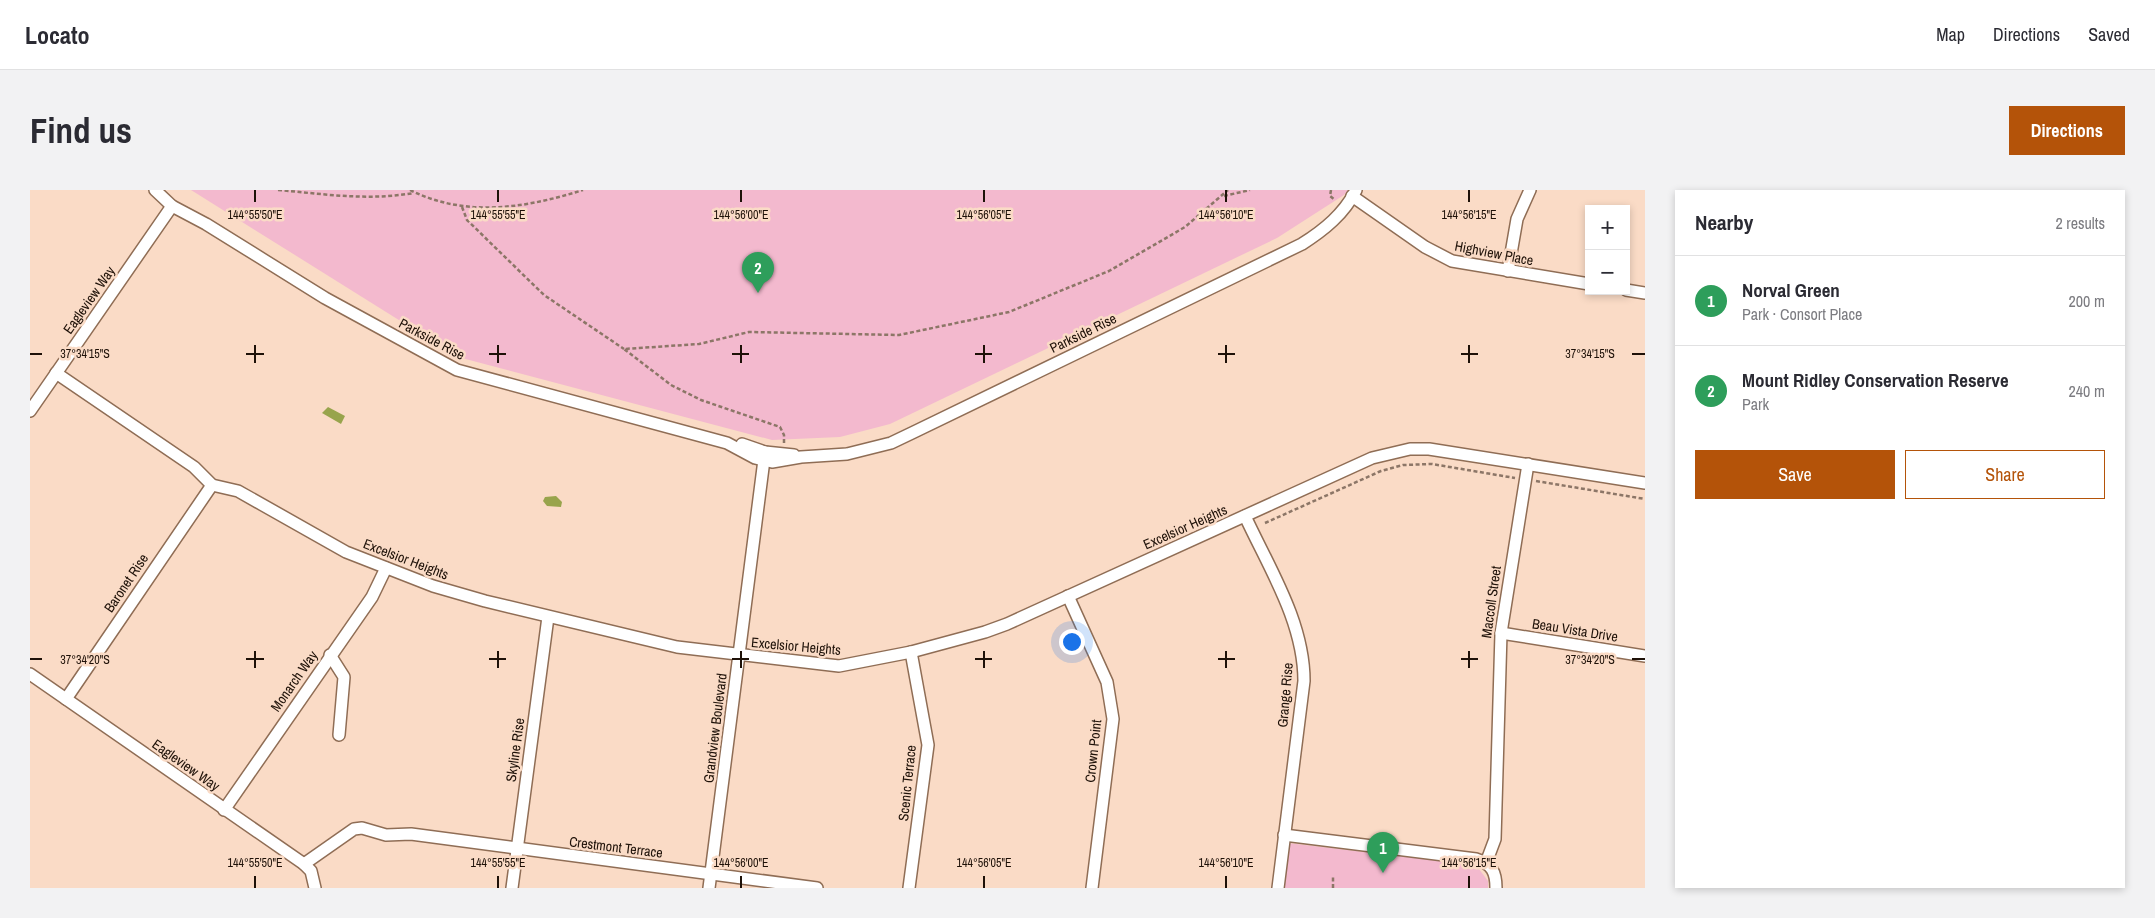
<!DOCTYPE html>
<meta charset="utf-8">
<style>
body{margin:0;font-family:"Archivo Narrow",sans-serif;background:#f2f2f3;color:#2b2b33}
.controls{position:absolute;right:15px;top:15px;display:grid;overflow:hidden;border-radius:0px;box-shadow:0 2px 8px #0003}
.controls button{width:45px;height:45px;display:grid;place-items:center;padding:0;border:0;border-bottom:1px solid #e1e1e2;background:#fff;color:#2b2b33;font:25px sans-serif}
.you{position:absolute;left:1041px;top:451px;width:18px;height:18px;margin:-12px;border:4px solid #fff;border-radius:50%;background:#1a73e8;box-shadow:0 0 0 8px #1a73e833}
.badge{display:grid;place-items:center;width:32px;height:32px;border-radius:50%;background:#b45309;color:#fff;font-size:16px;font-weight:700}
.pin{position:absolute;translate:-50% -41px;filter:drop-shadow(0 1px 2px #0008)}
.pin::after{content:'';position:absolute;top:26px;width:18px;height:15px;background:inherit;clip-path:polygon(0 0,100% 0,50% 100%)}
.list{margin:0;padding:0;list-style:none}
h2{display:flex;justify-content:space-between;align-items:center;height:65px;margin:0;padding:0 20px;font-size:21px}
h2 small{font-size:16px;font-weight:400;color:#7c7c81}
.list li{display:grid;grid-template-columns:32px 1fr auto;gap:15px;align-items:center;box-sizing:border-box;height:90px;padding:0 20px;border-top:1px solid #e1e1e2}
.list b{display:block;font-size:19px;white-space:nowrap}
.list p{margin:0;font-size:16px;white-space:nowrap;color:#7c7c81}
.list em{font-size:16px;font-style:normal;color:#7c7c81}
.actions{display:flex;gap:10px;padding:15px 20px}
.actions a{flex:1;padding:11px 0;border:1px solid #b45309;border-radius:0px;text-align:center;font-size:18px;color:#b45309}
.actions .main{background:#b45309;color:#fff}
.map{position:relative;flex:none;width:1615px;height:698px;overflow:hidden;border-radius:0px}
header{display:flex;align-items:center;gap:30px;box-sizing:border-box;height:70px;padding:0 25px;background:#fff;border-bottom:1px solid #e1e1e2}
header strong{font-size:24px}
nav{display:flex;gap:28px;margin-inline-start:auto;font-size:18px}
.intro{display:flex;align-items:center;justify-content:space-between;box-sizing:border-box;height:120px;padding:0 30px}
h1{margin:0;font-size:35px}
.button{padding:12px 22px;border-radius:0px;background:#b45309;color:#fff;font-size:18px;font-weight:700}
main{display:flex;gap:30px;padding:0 30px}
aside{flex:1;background:#fff;border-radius:0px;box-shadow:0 2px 8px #0003}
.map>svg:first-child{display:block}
.green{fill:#f3b9ce}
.water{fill:#98a44c}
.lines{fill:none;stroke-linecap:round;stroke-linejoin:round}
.street-casing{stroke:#8f6d55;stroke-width:14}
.path{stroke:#8c7667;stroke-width:2.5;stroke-dasharray:4 2.5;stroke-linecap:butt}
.street{stroke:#fff;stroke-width:11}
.ticks{fill:none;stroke:#1e1108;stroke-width:2}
.labels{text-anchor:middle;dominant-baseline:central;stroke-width:5;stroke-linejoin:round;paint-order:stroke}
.street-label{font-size:14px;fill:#1e1108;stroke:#fadbc6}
.ticks-label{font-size:12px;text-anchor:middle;fill:#1e1108;stroke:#fadbc6;stroke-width:5;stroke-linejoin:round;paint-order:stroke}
</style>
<header>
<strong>Locato</strong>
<nav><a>Map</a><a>Directions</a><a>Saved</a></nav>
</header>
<div class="intro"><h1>Find us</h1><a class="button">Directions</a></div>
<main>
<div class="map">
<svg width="1615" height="698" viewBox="0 0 1615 698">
<rect width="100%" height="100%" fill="#fadbc6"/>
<g class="green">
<polygon points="161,0 1318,0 1314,5 1247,48 860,234 810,247 742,250 428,167"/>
<polygon points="1258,653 1446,675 1458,691 1458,698 1253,698"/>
</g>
<g class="water">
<polygon points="298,217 315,226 311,234 292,223"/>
<polygon points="526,306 532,312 531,317 517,316 513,311 515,307"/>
</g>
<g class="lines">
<defs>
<g id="street">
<path d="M125 0 142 16 176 34 295 108 427 180 697 253 725 268 742 272 771 267 817 264 861 253 884 242 1272 54C1294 40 1314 24 1326 0"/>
<polyline points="1322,6 1395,57 1422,71 1559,94"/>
<polyline points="1478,81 1487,29 1500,0"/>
<polyline points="1596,100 1615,103"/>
<polyline points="26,183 164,277 182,295 208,301 316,362 403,396 455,411 647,457 809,476 881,462 955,442 977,434 1342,268 1380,259 1399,259 1615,293"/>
<polyline points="0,221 142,16"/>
<polyline points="712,254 735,262 764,265"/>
<path d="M1215 326C1239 378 1274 432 1274 491L1248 698"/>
<polyline points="1038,406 1077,492 1083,529 1062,698"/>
<polyline points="1471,443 1615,466"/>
<polyline points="300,465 314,487 309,545"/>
<polyline points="0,484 274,674 281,681 285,698"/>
<polyline points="36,509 182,295"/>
<polyline points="194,620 342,407 356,378"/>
<path d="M1254 645 1446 669C1462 674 1466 682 1466 698"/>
<polyline points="1456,673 1465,649 1471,443 1498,274"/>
<polyline points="274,674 324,639 332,638 356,645 381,644 787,698"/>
<polyline points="482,698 518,427"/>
<polyline points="679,698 735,262"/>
<polyline points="879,698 898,555 881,462"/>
</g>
</defs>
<use href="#street" class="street-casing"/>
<g class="path">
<path d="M248 0C294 4 337 11 384 3"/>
<path d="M380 0C436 28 496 18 553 0"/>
<polyline points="1301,0 1300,6 1305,10"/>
<polyline points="1194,6 1220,0"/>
<polyline points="432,17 437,30 514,105 594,159"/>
<polyline points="754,253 754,245 750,237 671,210 641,195 594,159 669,154 719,142 869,145 979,122 1079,81 1155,37 1198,0"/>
<polyline points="1506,291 1615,309"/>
<polyline points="1235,333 1351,281 1373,275 1402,274 1485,288"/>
<polyline points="1303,698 1303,687"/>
</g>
<use href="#street" class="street"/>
</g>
<path class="ticks" d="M225 0V12M468 0V12M711 0V12M954 0V12M1196 0V12M1439 0V12M225 155V173M468 155V173M711 155V173M954 155V173M1196 155V173M1439 155V173M0 164H12M216 164H234M459 164H476M702 164H719M945 164H962M1188 164H1205M1431 164H1448M1602 164H1615M225 461V478M468 461V478M711 461V478M954 461V478M1196 461V478M1439 461V478M0 469H12M216 469H234M459 469H476M702 469H719M945 469H962M1188 469H1205M1431 469H1448M1602 469H1615M225 686V698M468 686V698M711 686V698M954 686V698M1196 686V698M1439 686V698"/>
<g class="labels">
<g class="street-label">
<text transform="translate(1464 63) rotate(11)">Highview Place</text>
<text transform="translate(59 110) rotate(-55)">Eagleview Way</text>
<text transform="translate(1053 143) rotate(-26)">Parkside Rise</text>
<text transform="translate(402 149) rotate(28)">Parkside Rise</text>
<text transform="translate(1155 337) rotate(-24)">Excelsior Heights</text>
<text transform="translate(376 369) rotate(21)">Excelsior Heights</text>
<text transform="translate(96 393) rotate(-56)">Baronet Rise</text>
<text transform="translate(1461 412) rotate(-82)">Maccoll Street</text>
<text transform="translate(1545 440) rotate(9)">Beau Vista Drive</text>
<text transform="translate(766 456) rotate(5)">Excelsior Heights</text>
<text transform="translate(264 491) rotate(-55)">Monarch Way</text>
<text transform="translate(1255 505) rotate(-85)">Grange Rise</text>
<text transform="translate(685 538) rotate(-83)">Grandview Boulevard</text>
<text transform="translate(485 560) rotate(-82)">Skyline Rise</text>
<text transform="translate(1063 561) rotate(-84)">Crown Point</text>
<text transform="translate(156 575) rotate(35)">Eagleview Way</text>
<text transform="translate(877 593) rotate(-84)">Scenic Terrace</text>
<text transform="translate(586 657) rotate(7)">Crestmont Terrace</text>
</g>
</g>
<g class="ticks-label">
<text x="225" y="29">144°55'50"E</text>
<text x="468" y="29">144°55'55"E</text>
<text x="711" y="29">144°56'00"E</text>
<text x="954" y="29">144°56'05"E</text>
<text x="1196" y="29">144°56'10"E</text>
<text x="1439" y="29">144°56'15"E</text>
<text x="55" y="168">37°34'15"S</text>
<text x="1560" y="168">37°34'15"S</text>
<text x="55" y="474">37°34'20"S</text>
<text x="1560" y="474">37°34'20"S</text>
<text x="225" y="677">144°55'50"E</text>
<text x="468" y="677">144°55'55"E</text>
<text x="711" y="677">144°56'00"E</text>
<text x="954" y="677">144°56'05"E</text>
<text x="1196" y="677">144°56'10"E</text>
<text x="1439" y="677">144°56'15"E</text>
</g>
</svg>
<div class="controls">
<button>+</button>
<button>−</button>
</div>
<div class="you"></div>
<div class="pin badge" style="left:1353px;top:683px;background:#2e9e5b">1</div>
<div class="pin badge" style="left:728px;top:103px;background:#2e9e5b">2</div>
</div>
<aside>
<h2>Nearby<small>2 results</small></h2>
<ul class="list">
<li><span class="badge" style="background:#2e9e5b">1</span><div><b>Norval Green</b><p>Park · Consort Place</p></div><em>200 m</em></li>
<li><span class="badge" style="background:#2e9e5b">2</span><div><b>Mount Ridley Conservation Reserve</b><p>Park</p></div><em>240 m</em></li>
</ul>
<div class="actions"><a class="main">Save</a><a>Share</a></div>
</aside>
</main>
